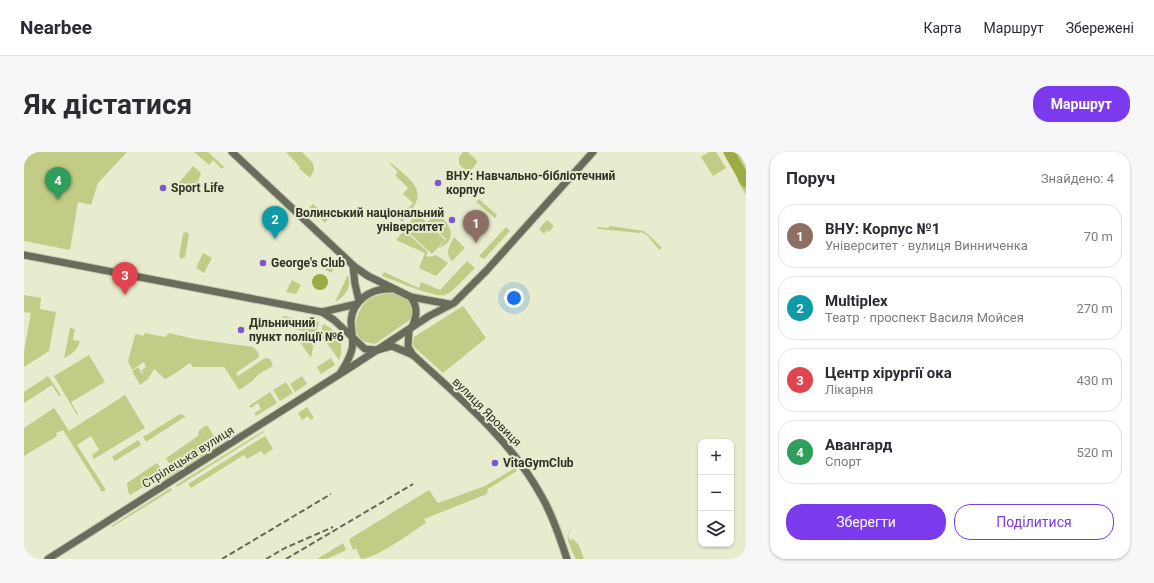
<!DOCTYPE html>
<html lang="uk">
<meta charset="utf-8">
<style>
body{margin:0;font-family:Roboto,sans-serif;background:#f7f7f7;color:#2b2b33}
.controls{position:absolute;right:12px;bottom:12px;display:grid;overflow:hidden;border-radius:8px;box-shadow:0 1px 3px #0004}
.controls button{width:36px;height:36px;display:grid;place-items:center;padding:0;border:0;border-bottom:1px solid #e1e1e2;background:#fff;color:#2b2b33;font:20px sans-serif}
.you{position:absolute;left:490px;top:146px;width:14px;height:14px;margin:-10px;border:3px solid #fff;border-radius:50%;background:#1a73e8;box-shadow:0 0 0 6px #1a73e833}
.badge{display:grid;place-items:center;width:26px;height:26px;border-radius:50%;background:#7c3aed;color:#fff;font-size:13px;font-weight:700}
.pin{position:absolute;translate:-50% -33px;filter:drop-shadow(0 1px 2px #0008)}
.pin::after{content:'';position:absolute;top:21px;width:14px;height:12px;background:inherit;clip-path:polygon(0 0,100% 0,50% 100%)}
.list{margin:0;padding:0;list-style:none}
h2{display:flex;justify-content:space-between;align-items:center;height:52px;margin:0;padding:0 16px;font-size:17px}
h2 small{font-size:13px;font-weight:400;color:#7c7c81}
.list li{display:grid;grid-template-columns:26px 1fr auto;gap:12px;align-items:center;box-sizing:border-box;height:64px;margin:0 8px 8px;padding:0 8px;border:1px solid #e1e1e2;border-radius:16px}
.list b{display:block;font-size:15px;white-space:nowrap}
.list p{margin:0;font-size:13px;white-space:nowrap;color:#7c7c81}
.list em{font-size:13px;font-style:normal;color:#7c7c81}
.actions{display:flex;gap:8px;padding:12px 16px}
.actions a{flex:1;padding:9px 0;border:1px solid #7c3aed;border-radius:16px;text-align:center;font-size:14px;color:#7c3aed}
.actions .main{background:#7c3aed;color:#fff}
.icon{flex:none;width:22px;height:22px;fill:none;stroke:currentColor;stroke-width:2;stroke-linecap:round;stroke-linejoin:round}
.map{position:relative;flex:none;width:722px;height:407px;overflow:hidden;border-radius:16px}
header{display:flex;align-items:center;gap:24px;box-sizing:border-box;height:56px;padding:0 20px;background:#fff;border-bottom:1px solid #e1e1e2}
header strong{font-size:19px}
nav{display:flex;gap:22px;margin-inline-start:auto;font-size:14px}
.intro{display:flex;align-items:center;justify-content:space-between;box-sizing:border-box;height:96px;padding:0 24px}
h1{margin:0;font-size:28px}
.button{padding:10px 18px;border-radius:16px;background:#7c3aed;color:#fff;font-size:14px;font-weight:700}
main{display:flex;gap:24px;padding:0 24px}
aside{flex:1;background:#fff;border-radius:16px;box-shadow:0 1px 3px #0004}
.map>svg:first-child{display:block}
.green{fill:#c2cc86}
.water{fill:#9eaa44}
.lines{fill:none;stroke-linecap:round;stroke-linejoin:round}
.river{stroke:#9eaa44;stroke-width:11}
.secondary-casing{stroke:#c2c7ac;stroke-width:9}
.secondary{stroke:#696c5a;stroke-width:7}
.rail{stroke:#666958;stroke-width:2;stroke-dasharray:6 3;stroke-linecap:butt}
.poi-dot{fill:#7e56cf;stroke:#e7ecce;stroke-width:1.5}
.labels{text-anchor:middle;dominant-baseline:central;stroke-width:4;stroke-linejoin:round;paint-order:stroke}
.poi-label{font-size:12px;font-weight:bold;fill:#303226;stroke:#e7ecce;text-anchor:start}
.street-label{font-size:12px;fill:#303226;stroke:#e7ecce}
</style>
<header>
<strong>Nearbee</strong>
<nav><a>Карта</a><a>Маршрут</a><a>Збережені</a></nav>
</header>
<div class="intro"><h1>Як дістатися</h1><a class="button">Маршрут</a></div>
<main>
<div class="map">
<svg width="722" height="407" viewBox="0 0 722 407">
<rect width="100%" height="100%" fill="#e7ecce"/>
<g class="green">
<polygon points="0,0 103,0 74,31 67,53 54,50 46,98 0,89"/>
<polygon points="170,0 184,0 200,15 198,17 189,8 185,13"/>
<polygon points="262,0 278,0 289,11 290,18 286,26 275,16 276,15"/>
<polygon points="439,0 444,0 453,9 453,11 446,19 442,19 435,12 435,5"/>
<polygon points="685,0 692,0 702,16 689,24 677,5"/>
<polygon points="699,0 714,0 722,15 722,43 713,28 716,26 715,23"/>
<path d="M367 11C393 33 406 40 378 70L375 67 389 51 379 42 384 36 371 23 374 20 366 12Z"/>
<polygon points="169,14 177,21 170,41 148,39"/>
<polygon points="455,47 473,63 471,66 452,50"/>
<polygon points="289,52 298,60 301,57 308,62 301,71 285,56"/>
<polygon points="394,59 397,63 401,64 402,66 401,67 395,61 394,62 421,88 408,102 381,77"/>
<path d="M416 64C428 73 433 90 415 96L422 87 403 69Z"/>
<polygon points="523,68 530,74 525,80 523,78 520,82 515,77"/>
<polygon points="586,74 620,79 625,83 638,96 635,98 623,83 617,80 616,81 574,77 573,75 584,76"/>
<polygon points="482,75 486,79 460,107 455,104"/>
<polygon points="380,78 404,100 402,104 405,105 412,103 424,111 412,124 395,116 401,101 372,88"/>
<polygon points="161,80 164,81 165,83 161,105 157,107 155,104 159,82"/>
<path d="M430 85 441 96 428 109C420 100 426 94 430 85Z"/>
<polygon points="179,101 188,106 180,121 172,116"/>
<polygon points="298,104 311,115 307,121 293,113"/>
<path d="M443 109 451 116C443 123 431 139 421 143 410 146 370 128 358 124L360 120 395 136 397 130 416 138Z"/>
<path d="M324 123C328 136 321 144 311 150Z"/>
<polygon points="268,128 277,133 272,142 262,140"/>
<path d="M368 141C383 144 392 150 387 167L351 192C348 191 345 191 342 190 324 183 333 157 344 148 350 143 360 142 368 141Z"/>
<polygon points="0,143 17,146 16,157 32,160 25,199 0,215 0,199 7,161 0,160"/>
<polygon points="439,154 462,186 419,221 389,194 390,185"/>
<polygon points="258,164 295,170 292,182 266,176"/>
<path d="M299 172C313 178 322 193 315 208L297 183Z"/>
<path d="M46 176 51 177 49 188 56 189C54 198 48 202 40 206Z"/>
<polygon points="269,180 291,186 287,206"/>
<polygon points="121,181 141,185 145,181 171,187 229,195 234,200 235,205 212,221 214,224 241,206 246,207 249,214 235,222 227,230 215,238 200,215 169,215 166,211 150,222 141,227 130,217 124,227 116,233 108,219 114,215 119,223 118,218 122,215 120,210 108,218 104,209 111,183 112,182 119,184"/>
<polygon points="65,203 81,230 47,250 54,262 53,263 30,224"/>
<polygon points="307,206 311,213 297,222 293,215"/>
<polygon points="24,224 37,243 35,244 28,233 0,251 0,240"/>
<polygon points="278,224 283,232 271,240 266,232"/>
<polygon points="262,230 269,241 256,249 249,238"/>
<polygon points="246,240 253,251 232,264 230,261 237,257 234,251 227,256 225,254"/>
<polygon points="101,243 121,276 70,307 68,303 75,298 67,284 53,293 82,338 78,340 39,278 32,281 33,284 0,304 0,276 30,256 45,279"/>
<polygon points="283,255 290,266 286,268 284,264 278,268 274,261"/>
<polygon points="156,262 162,264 122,290 119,285"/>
<polygon points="183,273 193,289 106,343 104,340 103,331 133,311 138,318 146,313 142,306 174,284 175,278"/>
<polygon points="239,279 240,280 153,335 152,333"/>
<polygon points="241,284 249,297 240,303 237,299 223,307 220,303 167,336 164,332"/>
<polygon points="114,288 117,293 91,309 88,305"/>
<polygon points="195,291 196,293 140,328 139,326"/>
<path d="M491 316 493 319 464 337 463 342 400 367 402 371C386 381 355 405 337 407L332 396 329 398 325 388 327 386 405 338 414 351 461 334Z"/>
<polygon points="147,336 148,338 88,375 87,374"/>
<path d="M548 376 544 382 545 387 547 388 549 387 555 393 560 407H552C548 398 538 383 548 376Z"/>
<polygon points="319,391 322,398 303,407 293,407"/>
</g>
<circle class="water" cx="296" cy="130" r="8"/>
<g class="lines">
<polyline class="river" points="705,0 722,30"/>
<defs>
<g id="secondary">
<polyline points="208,0 331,115 344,124 387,145 425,152"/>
<polyline points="0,103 298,160 310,168 341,197 353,198 368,194 389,203"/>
<polyline points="329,114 331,132 335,149"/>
<path d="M387 145C394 156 393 164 388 175"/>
<polyline points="298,160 333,152"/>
<path d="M385 178 384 195 389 203C436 246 487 288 518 345 529 364 536 386 543 407"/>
<path d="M317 220C322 212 326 206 328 197 330 188 327 179 327 169 328 149 347 136 366 137"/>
<polyline points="24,407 327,215 405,164 430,151 463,118 569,0"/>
</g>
</defs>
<use href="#secondary" class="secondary-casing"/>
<use href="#secondary" class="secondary"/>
<g class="rail">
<polyline points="198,407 307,342"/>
<polyline points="242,407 261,396 309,375"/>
<polyline points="262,407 389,332"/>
</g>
</g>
<g class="poi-dot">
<circle cx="414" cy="31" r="4"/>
<circle cx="139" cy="36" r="4"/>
<circle cx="428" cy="68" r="4"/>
<circle cx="239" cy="111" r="4"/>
<circle cx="217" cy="178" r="4"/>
<circle cx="471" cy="311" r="4"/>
</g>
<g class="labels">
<g class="poi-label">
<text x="422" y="24">ВНУ: Навчально-бібліотечний<tspan x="422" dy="14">корпус</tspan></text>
<text x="147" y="36">Sport Life</text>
<text x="420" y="61" text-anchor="end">Волинський національний<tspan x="420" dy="14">університет</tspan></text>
<text x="247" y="111">George's Club</text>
<text x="225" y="171">Дільничний<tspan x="225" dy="14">пункт поліції №6</tspan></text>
<text x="479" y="311">VitaGymClub</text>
</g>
<g class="street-label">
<text transform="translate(463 260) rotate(45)">вулиця Яровиця</text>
<text transform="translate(164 305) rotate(-32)">Стрілецька вулиця</text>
</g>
</g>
</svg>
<div class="controls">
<button>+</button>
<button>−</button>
<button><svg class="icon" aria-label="layers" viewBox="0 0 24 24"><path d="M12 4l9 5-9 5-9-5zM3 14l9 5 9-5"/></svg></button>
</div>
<div class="you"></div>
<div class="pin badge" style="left:452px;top:91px;background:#8d6e63">1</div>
<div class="pin badge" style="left:251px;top:87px;background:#0f9aa8">2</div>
<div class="pin badge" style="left:101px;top:143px;background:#e0444e">3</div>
<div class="pin badge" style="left:34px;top:48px;background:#2e9e5b">4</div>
</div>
<aside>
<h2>Поруч<small>Знайдено: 4</small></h2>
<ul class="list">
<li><span class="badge" style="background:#8d6e63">1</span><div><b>ВНУ: Корпус №1</b><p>Університет · вулиця Винниченка</p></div><em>70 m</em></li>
<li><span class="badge" style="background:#0f9aa8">2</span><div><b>Multiplex</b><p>Театр · проспект Василя Мойсея</p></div><em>270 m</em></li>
<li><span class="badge" style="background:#e0444e">3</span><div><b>Центр хірургії ока</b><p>Лікарня</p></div><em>430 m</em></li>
<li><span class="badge" style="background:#2e9e5b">4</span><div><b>Авангард</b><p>Спорт</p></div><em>520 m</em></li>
</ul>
<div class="actions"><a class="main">Зберегти</a><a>Поділитися</a></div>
</aside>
</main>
